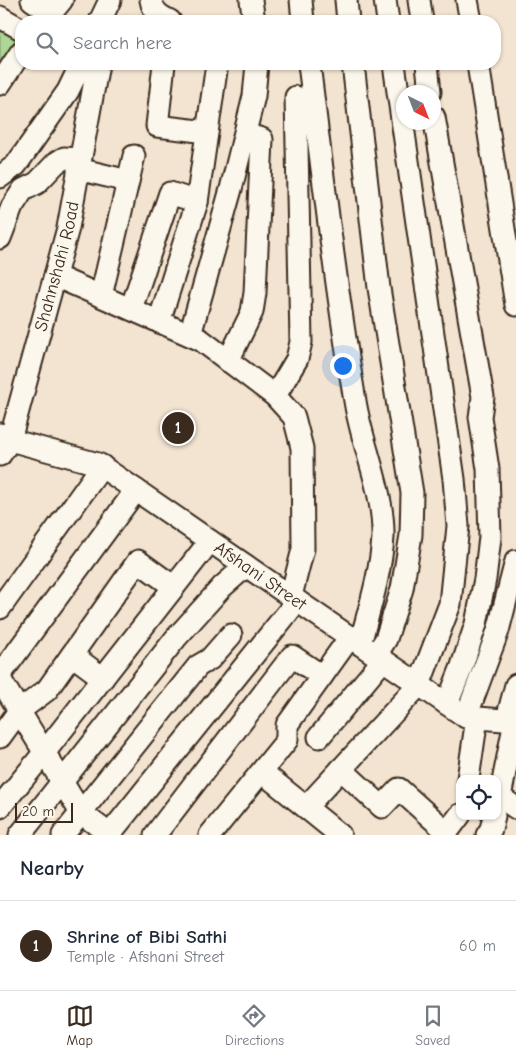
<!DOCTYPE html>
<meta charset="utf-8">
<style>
body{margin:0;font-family:"Comic Neue",sans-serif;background:#f2f2f3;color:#1f2937}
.controls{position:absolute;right:15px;bottom:15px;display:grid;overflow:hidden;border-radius:10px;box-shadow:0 1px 4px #0004}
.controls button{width:45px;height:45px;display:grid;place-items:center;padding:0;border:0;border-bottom:1px solid #e0e1e3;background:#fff;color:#1f2937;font:25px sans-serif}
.compass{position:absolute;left:396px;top:85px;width:45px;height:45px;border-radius:50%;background:#fff;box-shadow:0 1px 4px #0004;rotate:138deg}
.scale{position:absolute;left:15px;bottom:12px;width:58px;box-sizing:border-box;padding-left:5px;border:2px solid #3b2a1e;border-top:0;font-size:14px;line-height:18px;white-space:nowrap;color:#3b2a1e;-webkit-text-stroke:4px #fbf7ec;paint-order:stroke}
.you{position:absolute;left:342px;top:365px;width:18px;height:18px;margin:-12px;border:4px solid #fff;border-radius:50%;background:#1a73e8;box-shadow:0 0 0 8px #1a73e833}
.badge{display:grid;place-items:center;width:32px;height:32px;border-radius:50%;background:#3b2a1e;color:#fff;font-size:16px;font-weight:700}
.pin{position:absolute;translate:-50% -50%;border:2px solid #fff;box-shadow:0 1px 5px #0006}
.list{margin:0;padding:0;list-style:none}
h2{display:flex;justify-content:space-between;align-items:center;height:65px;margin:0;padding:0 20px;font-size:21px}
h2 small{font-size:16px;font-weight:400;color:#747a83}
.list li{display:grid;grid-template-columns:32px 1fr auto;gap:15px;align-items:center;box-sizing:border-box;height:90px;padding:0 20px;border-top:1px solid #e0e1e3}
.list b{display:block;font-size:19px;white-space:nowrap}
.list p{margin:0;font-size:16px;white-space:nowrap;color:#747a83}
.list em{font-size:16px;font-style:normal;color:#747a83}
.icon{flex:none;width:28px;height:28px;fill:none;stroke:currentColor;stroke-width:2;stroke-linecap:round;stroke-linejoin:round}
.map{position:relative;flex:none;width:516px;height:835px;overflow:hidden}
.search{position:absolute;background:#fff;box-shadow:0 1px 4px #0004;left:15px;right:15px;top:15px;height:55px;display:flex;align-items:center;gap:12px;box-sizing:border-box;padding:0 18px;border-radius:20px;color:#747a83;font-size:19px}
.sheet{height:155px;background:#fff}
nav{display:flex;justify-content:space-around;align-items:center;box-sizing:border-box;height:70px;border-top:1px solid #e0e1e3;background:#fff;font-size:14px;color:#747a83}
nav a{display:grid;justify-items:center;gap:2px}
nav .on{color:#3b2a1e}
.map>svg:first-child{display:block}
.green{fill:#acd896;stroke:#74815a}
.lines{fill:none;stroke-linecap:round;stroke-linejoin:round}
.street-casing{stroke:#3b2a1e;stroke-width:25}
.street{stroke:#fbf7ec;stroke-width:21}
.labels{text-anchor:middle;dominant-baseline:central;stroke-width:4;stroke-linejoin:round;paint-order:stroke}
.street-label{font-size:18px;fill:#3b2a1e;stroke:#fbf7ec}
</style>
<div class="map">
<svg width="516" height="835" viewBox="0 0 516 835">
<rect width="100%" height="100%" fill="#f3e4d1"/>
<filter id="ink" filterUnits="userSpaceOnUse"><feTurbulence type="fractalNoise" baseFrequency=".02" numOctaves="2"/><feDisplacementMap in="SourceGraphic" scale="10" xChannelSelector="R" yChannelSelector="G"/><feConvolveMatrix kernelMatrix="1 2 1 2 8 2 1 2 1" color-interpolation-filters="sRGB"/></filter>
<g filter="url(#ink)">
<polygon class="green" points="0,15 21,29 21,52 0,84"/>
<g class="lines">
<defs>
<g id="street">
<polyline points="32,0 52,13"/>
<path d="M151 0C153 12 160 16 170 21"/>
<polyline points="251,0 254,21"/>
<polyline points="301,0 303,21"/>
<polyline points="346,0 348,21"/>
<polyline points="385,0 388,21"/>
<polyline points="419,0 422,21"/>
<polyline points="467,0 471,21"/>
<polyline points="0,17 21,29"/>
<polyline points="45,21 62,0"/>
<polyline points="100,21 110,0"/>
<polyline points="164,64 157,126 207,132"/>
<path d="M309 64C323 176 336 289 355 401 362 446 384 490 383 537 381 572 369 610 360 644"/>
<polyline points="353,64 379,288 412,493 411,535 402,589 386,639 376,655"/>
<polyline points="427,64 430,92"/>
<polyline points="478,64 516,305"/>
<polyline points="0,84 21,52"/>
<polyline points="434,117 483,397 480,417 488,469 490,537 485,579 476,624 461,669 447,704"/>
<polyline points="78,169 128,181"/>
<polyline points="0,177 16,165 68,91 81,64"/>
<polyline points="0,238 12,207 23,190 37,183 56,163 64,158 80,159"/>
<polyline points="55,276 201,340 275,396 294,417 302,448 303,549 291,596"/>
<polyline points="101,296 134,156"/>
<polyline points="131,309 170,193 197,202"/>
<polyline points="159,322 197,202 217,64"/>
<polyline points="190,335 231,189 254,96 257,64"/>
<polyline points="228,361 252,312 255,293 262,139 245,134"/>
<polyline points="275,396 297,359 301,342 296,97"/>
<path id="s1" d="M0 434 10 440 98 464 466 717 516 721"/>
<path id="s2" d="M0 455 10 440 68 228 98 64"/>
<polyline points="0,608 102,466"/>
<polyline points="72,655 103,678"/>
<polyline points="0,675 136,490"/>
<polyline points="0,679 81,813 109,834"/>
<polyline points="466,717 498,631 516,561"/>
<polyline points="507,719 516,685"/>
<polyline points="515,721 500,797 516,808"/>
<polyline points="0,737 19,711 47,690 138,561 174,587"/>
<polyline points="319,737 383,660"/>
<polyline points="341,769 382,807 399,789 447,832"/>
<polyline points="262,772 340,835"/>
<polyline points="468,779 477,718"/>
<polyline points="0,807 44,753 210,541"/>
<polyline points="306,807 419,685 450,604 458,526 454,479 394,64"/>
<polyline points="20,835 176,638 222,587 246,566"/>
<polyline points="63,835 198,666 210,659 231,635"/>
<polyline points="109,835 297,601"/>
<polyline points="155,835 292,656 322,676"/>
<polyline points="210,835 287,740 287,725 350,637"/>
<polyline points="445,835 460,815"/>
<polyline points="487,835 491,829 494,816"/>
</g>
</defs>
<use href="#street" class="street-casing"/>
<use href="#street" class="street"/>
</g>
</g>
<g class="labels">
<g class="street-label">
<text stroke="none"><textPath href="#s2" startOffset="198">Shahnshahi Road</textPath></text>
<text stroke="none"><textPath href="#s1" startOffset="300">Afshani Street</textPath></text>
</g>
</g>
</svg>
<div class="controls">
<button><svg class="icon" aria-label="locate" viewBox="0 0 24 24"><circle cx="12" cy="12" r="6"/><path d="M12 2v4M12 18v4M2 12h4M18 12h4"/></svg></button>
</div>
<svg class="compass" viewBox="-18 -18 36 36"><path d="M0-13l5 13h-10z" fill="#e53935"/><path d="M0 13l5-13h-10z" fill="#747a83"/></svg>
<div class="scale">20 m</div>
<div class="you"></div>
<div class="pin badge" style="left:178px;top:428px">1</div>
<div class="search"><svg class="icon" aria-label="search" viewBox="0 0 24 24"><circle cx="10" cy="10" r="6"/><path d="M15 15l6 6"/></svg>Search here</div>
</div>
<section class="sheet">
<h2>Nearby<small></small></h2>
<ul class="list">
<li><span class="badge">1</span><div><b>Shrine of Bibi Sathi</b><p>Temple · Afshani Street</p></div><em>60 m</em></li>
</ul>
</section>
<nav>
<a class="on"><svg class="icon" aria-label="map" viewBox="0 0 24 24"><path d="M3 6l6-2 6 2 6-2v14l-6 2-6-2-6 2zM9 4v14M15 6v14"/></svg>Map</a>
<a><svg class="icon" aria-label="directions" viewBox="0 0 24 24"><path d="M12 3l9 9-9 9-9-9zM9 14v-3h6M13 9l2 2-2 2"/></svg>Directions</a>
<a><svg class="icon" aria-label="saved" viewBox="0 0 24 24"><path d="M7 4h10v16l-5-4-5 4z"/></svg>Saved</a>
</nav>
